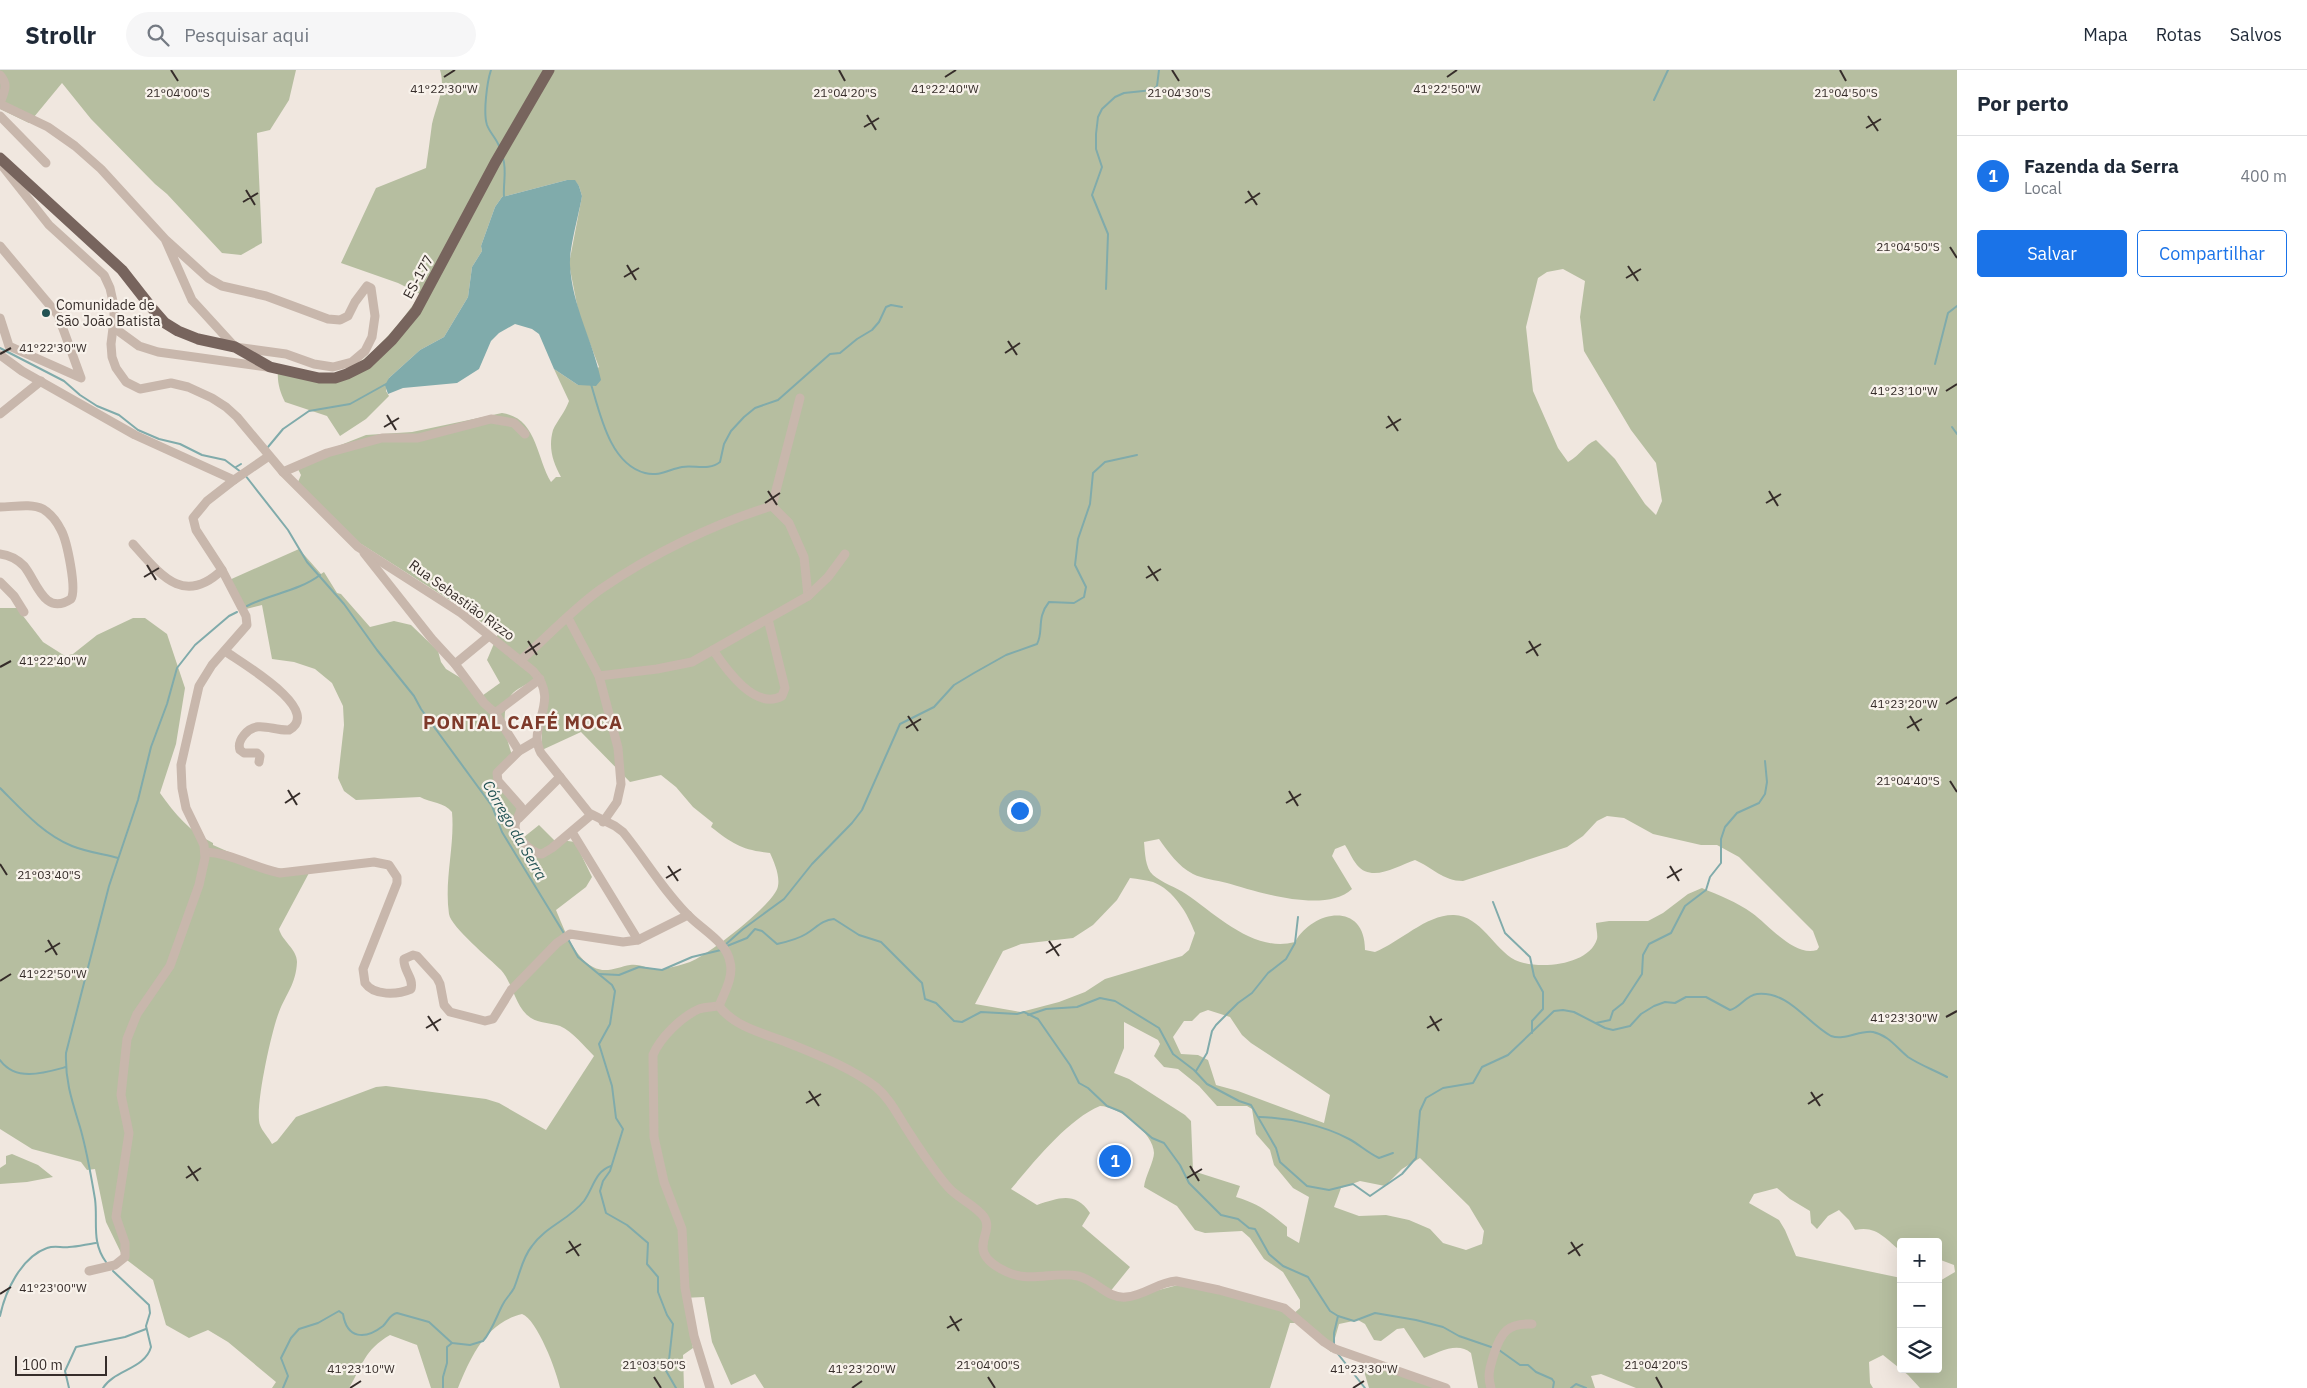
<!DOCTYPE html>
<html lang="pt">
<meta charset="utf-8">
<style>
body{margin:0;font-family:"IBM Plex Sans",sans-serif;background:#f6f6f7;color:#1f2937}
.controls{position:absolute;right:15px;bottom:15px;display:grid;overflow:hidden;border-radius:5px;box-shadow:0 5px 20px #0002}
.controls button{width:45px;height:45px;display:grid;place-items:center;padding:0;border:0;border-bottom:1px solid #e0e1e3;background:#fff;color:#1f2937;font:25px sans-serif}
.scale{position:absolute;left:15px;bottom:12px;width:92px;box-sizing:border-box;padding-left:5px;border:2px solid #362d2a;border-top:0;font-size:14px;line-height:18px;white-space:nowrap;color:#362d2a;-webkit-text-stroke:4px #f8f2eb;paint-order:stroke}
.you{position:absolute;left:1019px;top:740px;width:18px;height:18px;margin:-12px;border:4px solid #fff;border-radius:50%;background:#1a73e8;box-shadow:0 0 0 8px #1a73e833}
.badge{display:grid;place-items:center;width:32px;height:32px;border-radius:50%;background:#1a73e8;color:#fff;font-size:16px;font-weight:700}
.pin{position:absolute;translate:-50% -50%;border:2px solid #fff;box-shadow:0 1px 5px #0006}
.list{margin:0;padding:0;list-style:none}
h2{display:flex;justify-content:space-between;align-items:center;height:65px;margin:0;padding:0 20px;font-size:21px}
h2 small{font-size:16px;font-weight:400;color:#747a83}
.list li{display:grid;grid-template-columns:32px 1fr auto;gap:15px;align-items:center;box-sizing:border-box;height:80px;padding:0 20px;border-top:1px solid #e0e1e3}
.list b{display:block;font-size:19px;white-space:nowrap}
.list p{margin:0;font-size:16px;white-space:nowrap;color:#747a83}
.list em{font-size:16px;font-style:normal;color:#747a83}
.actions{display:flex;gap:10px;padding:15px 20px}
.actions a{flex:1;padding:11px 0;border:1px solid #1a73e8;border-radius:5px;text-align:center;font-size:18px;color:#1a73e8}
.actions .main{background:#1a73e8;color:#fff}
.icon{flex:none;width:28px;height:28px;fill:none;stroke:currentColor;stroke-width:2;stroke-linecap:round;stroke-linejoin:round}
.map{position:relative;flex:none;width:1957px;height:1318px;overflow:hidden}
header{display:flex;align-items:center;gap:30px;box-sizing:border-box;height:70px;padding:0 25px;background:#fff;border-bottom:1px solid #e0e1e3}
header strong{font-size:24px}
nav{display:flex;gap:28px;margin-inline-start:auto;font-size:18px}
.search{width:350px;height:45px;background:#f6f6f7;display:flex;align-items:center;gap:12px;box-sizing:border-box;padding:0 18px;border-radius:28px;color:#747a83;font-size:19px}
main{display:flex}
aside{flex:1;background:#fff}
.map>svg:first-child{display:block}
.green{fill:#b6bea0;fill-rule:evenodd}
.water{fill:#80abab}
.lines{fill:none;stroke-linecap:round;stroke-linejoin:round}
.stream{stroke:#80abab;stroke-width:2}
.minor{stroke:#c8b7ac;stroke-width:9}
.major{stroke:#77645d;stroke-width:11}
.ticks{fill:none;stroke:#362d2a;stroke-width:2}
.poi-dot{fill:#235354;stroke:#f8f2eb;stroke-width:2}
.labels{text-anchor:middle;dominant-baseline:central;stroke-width:4.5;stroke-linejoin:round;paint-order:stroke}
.street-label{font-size:14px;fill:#362d2a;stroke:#f8f2eb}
.poi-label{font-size:14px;fill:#362d2a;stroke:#f8f2eb;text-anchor:start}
.water-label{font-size:15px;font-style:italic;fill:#235354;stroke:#f8f2eb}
.district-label{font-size:19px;font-weight:bold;letter-spacing:1px;fill:#7e3a2a;stroke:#f8f2eb}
.ticks-label{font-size:12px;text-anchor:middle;fill:#362d2a;stroke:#f8f2eb;stroke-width:4.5;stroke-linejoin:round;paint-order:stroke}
</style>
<header>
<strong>Strollr</strong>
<div class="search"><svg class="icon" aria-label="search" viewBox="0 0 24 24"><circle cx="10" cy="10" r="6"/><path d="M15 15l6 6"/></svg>Pesquisar aqui</div>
<nav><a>Mapa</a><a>Rotas</a><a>Salvos</a></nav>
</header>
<main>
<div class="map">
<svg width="1957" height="1318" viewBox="0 0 1957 1318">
<rect width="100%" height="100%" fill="#f0e7df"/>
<g class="green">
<polygon points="0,0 296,0 289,30 270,60 257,63 262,173 241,185 222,183 167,124 155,114 91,49 62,13 29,53 0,39"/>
<path d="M440 0H1957V1318H1920L1908 1305 1883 1285 1869 1292 1870 1313 1873 1318H1636L1601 1304 1591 1306 1595 1318H1478L1471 1283C1457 1271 1438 1283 1424 1288L1404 1258 1397 1259 1381 1271 1374 1270 1365 1254 1358 1250 1339 1254 1331 1282 1296 1253H1290L1270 1318H764L755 1304 731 1315 712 1272 704 1227 683 1228 693 1278 683 1285 684 1318H560C557 1302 537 1249 522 1244 486 1253 471 1286 458 1318H431L417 1275 390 1265C364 1280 363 1295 349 1318H272L276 1312 228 1272 208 1260 189 1268 166 1255 153 1210 123 1187 106 1152 95 1099 87 1100 81 1092 32 1079 0 1059V538H17L43 572 65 586 73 584 97 565 133 548H145L167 564 185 618 176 674 160 723C175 744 190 762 213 773V775L258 795 309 803 279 859C282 871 297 879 297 892 296 914 286 924 279 942 272 959 254 1039 260 1055 262 1061 269 1068 272 1074L277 1071 296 1047 376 1017 386 1016 486 1029 499 1033 546 1060 594 986C584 976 573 962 560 956 551 953 539 953 531 948 515 938 513 913 501 900 490 889 451 857 449 844 444 810 455 776 452 742 444 732 431 733 420 727L356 730 344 721 338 708 344 655 343 636 332 613 315 599 294 592 272 589 262 535 242 540 227 511 299 479 321 504 324 502 337 523 341 524 370 557 394 551 411 555 438 581 441 592 446 599 464 610 479 628 500 613 487 590 498 564 456 534 358 472 298 412 301 405 295 393 366 365 412 362 502 343C537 348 536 387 551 412L556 407H561C553 392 548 378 553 360 557 351 565 342 569 331L554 299 578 315 599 297 579 245 569 194 582 126 579 116 575 111 567 110 502 127 495 137 481 176 482 181 472 197 468 227 444 267 420 280 389 308 386 321 389 326 366 349 340 366 327 346 285 332C280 322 277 312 278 301 291 302 325 308 336 305 363 299 406 248 420 224L398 213 341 193 376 118 426 98C428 84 430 69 432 54 436 36 446 19 440 0ZM1563 199 1585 211 1580 247 1584 281 1631 360 1656 393 1662 431 1656 445 1645 434 1615 389 1596 370C1583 376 1582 384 1568 392L1558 378 1533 321 1526 257 1538 208 1547 202ZM532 611 542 617V680L581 662 630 712 661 705 676 717 693 737 713 753 711 757C733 774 742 780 770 783 774 792 780 805 778 816 776 833 707 886 690 892 682 895 672 897 664 899 652 902 642 893 630 895 618 897 606 904 593 897 574 887 564 859 556 840L586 817 592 807 575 772 561 770 556 772 539 755 524 767 513 752 521 733 500 709 497 702 512 685C506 667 499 641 512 624 516 619 526 615 532 611ZM1607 746 1624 748 1653 764 1701 775H1717L1739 787 1813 861 1819 877 1817 880C1794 887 1769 855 1752 843 1737 832 1718 825 1702 818L1688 824 1663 843 1648 851H1609L1596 853C1596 858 1598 865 1597 869 1589 896 1537 900 1515 890 1494 879 1481 846 1454 845 1427 844 1400 872 1375 882L1365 880C1365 831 1313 840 1295 872 1254 883 1217 845 1186 824 1176 817 1162 813 1153 805 1145 798 1145 782 1144 772L1159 769C1169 783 1178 796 1193 804 1203 809 1216 810 1227 813 1258 822 1325 844 1352 819L1332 786 1335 779 1345 775C1349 781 1352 789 1357 795 1372 813 1397 796 1415 790 1432 797 1443 811 1463 811L1567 777 1583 766 1597 751ZM1130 808C1138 809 1146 810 1153 812 1174 820 1188 844 1195 863L1189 880 1182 886 1105 909 1085 922 1059 932 1021 942 975 934 1003 881 1021 874 1073 868 1093 855 1117 830ZM1208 940 1230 947 1242 965 1251 973 1330 1025 1324 1053 1238 1021 1216 1015 1208 990 1198 985 1181 984 1173 967 1184 951H1192L1200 943ZM1124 952 1158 970 1160 974 1154 986 1164 997 1178 999 1199 1016 1217 1036H1247L1252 1039 1256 1064 1270 1080 1274 1095 1293 1118 1309 1127 1299 1173 1287 1166V1157C1269 1142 1259 1134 1236 1127L1240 1116 1193 1101 1191 1051 1185 1045 1129 1009 1114 1003 1124 978ZM1100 1036C1118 1036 1154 1063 1154 1083 1154 1091 1145 1107 1144 1117L1177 1136 1195 1160 1205 1163 1242 1161 1250 1168 1264 1189 1283 1202 1300 1230V1238L1292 1245 1243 1228 1178 1215 1120 1230 1109 1223 1130 1197 1082 1156 1090 1143C1075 1121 1059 1128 1037 1135L1011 1119C1033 1093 1068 1049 1100 1036ZM1420 1088 1469 1136 1484 1161 1482 1174 1466 1180 1443 1173 1430 1159 1409 1150 1386 1145 1359 1146 1334 1137 1341 1118 1360 1111 1385 1116 1402 1099ZM1777 1118 1790 1129 1810 1141 1811 1153 1817 1159 1828 1146 1839 1140 1849 1150 1855 1160C1877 1155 1885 1169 1901 1181V1172H1938V1189L1954 1195 1955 1202 1938 1212V1299H1901V1208L1796 1186 1785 1160 1779 1150 1749 1133 1754 1124Z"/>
<polygon points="12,1084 38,1095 53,1107 27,1112 0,1114 0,1098 6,1094 6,1086"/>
<polygon points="1361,1291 1437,1318 1369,1318"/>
</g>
<path class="water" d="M567 110H575L579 116 582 126C579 144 569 179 570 195 572 236 593 271 601 310L596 316 578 315 554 299 539 264 532 259 515 254 499 263 491 271 479 299 457 313 403 318 388 324 385 315 389 308 420 280 444 267 468 227 472 197 482 181 481 176 495 137 502 127Z"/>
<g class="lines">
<g class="stream">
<path d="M491 0C487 12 483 43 487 55 490 63 496 68 499 76"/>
<polyline points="1654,30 1668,0"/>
<path d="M503 88C507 101 503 113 504 127"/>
<polyline points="1106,219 1108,164 1092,125 1102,97 1096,79 1096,64 1098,47 1102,39 1115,27 1124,23 1153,20 1157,16 1159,0"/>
<polyline points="0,278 64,311 80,325 97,336 119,345 138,360 159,369 180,374 202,385 225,390 241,402"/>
<polyline points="1935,294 1948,243 1957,236"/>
<path d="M591 314C600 344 610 394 645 403 659 407 670 399 682 397 695 395 709 401 720 392L724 374 731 361 744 347 755 338 778 330 830 284 840 283 857 269 872 260 879 252 886 237 891 235 902 237"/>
<polyline points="1952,357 1957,364"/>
<polyline points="268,377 283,359 309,341 350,334 386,314"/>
<polyline points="236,397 241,394"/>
<polyline points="245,405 288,460 307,492 344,534 377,580 414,626 421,639 492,736 502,762 565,865"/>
<path d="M247 536C270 524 299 521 320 505"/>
<path d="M0 718C22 740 43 764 72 776 87 782 103 784 118 788"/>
<polyline points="1493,832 1505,863 1530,887 1534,906 1543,922 1543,939 1532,951 1532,963"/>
<polyline points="568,869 578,887 612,915 615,921 610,954 599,974 612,1016 616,1048 623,1059 610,1101 603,1111 600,1121 606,1143 627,1155 648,1173 647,1194 658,1207 658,1222 667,1245 673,1254 669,1290 665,1299 676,1318"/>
<path d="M725 875 743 859 784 829 812 794 852 753 862 740 900 654 934 637 954 615 974 603 1006 585 1037 574C1044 561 1036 548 1049 532L1074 533 1084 527 1086 517 1075 495 1078 469 1090 434 1093 403 1105 392 1137 385"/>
<path d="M727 876 747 868 755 859 762 861 777 874C786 872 798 869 806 864 816 858 822 850 834 849L859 865 881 872 922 913 925 929 936 933 954 951 962 952 981 942 1017 944 1024 942 1038 949 1070 995 1079 1013 1088 1018 1107 1036 1122 1042 1152 1068 1164 1073 1180 1095 1189 1113 1221 1145 1238 1149 1249 1158 1255 1159 1269 1184 1283 1196 1308 1207 1330 1241 1338 1246 1354 1251 1375 1243 1416 1250 1443 1257 1459 1266 1494 1278"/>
<polyline points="599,904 619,905 639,897 662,900 692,887 721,880"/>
<path d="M1028 945 1046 939 1077 937 1100 928 1115 931 1159 958 1173 984 1194 1000 1207 1014 1239 1031 1251 1035 1276 1078 1280 1092 1307 1116 1329 1120 1353 1114 1370 1126 1402 1104 1416 1088 1420 1041 1426 1028 1443 1018 1473 1013 1482 997 1508 985 1554 941 1563 940 1574 942 1605 958 1613 960 1630 956 1641 944 1654 936 1665 932 1675 933 1686 927H1706L1730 940C1740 938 1746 925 1757 924 1789 921 1806 952 1831 966 1845 971 1859 960 1873 962 1888 965 1897 978 1908 987 1920 995 1934 1000 1947 1007"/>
<polyline points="1596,953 1610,950 1613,941 1623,933 1642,904 1643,885 1649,874 1671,863 1685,836 1706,820 1710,807 1721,793 1721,769 1725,757 1737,743 1759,733 1765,724 1767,712 1765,691"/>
<path d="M0 990C16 1012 44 1003 66 997"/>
<polyline points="1196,1001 1207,983 1212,961 1216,955 1238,933 1252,923 1268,903 1286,889 1295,873 1298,847"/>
<path d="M1259 1047C1289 1048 1323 1055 1349 1069 1360 1075 1368 1083 1379 1088L1393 1083"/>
<path d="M106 1192C91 1172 98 1151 95 1129 91 1105 87 1081 80 1057 72 1031 65 1011 66 983L109 816 138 730 151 677 167 634 177 598 195 575 229 546 237 542"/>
<path d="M0 1246C5 1222 21 1187 47 1178 55 1175 61 1178 69 1177 78 1177 87 1174 96 1173"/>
<polyline points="1334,1276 1334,1263 1338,1246"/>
<polyline points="1499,1280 1520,1295 1528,1295 1536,1302 1552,1309 1554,1312 1553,1318"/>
<polyline points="1338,1284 1365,1318"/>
<polyline points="69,1318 65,1301 76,1277 125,1267 146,1259"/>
<path d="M103 1318C114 1300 145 1299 151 1277L146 1256 150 1243 149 1235 113 1201"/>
<path d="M283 1318 288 1306 281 1288 291 1268 299 1259 318 1253 339 1241 343 1244C347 1269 365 1270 383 1256 388 1251 390 1244 397 1243L429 1252 452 1273 470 1275 483 1271C492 1261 497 1245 503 1234 506 1228 511 1224 514 1218 520 1204 522 1188 532 1176 546 1156 569 1150 584 1131 593 1119 595 1101 611 1096"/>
<polyline points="443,1318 443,1307 447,1293 447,1277 452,1273"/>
<polyline points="1571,1318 1576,1314 1586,1318"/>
</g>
<g class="minor">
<path d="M0 5C9 15 4 22 0 33"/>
<polyline points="0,34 48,57 75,76 101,99 165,169 192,230 235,277 286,284 314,294 333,297 352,292 365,281 372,267 375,246 371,218 367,216 355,232 348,246 340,250 328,249 266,226 222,216 208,208 165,169"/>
<polyline points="0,46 46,93"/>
<path d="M0 93 49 155 104 205 110 218 114 236V250L111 274 112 287 116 298 126 312 140 319 171 313 188 317 212 328 226 337 237 347 283 402 358 477 461 543 533 601C562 632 526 655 541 683L589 743 615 756 623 762C646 790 664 822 690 847 703 860 727 873 730 892 734 907 724 923 719 936 712 937 705 937 699 939 681 947 660 968 653 985L654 1067 664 1112 682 1159 685 1218 694 1266 710 1318"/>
<polyline points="0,176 58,245 81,308 9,276 0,248"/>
<polyline points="113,257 139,276 158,282 267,297"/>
<polyline points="0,285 22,301 135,365 234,410 269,386"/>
<polyline points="800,328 772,436 789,453 804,487 808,526"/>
<polyline points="0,344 41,311"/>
<polyline points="283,402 327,383 382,368 418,368 491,349 514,353 525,364"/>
<path d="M0 437C13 437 31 433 43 439 51 444 57 452 61 460 67 471 77 519 71 529 44 547 36 510 24 496 17 489 9 485 0 484"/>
<path d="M133 474C160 504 183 537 222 500L196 460 193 448 207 431 234 410"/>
<polyline points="364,483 432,569 455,594 484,633 495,643 519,681"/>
<polyline points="0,512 14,526 24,542"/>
<polyline points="568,548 599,606 618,678 621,714 617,732 603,752"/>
<path d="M713 580C726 599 755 641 782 626L785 618 768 549"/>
<path d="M225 581C240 592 324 640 289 660 272 661 257 649 244 665 240 670 238 674 240 680L244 683H257L260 686 259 692"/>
<path d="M521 590C546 568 574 538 601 519 652 484 713 454 772 436"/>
<polyline points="455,594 489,566"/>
<polyline points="599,606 657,599 692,592 808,526 828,507 845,484"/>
<polyline points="495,643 540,609"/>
<path d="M536 671 519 681 497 703 498 711 521 737C521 744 515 750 515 756 515 767 531 783 542 784L552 778 591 745"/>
<polyline points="519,748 560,707"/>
<polyline points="572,762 638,870"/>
<path d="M205 782C232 783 254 798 280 803L374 792 389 795 397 807V813L363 899 365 913C374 926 397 925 411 919 414 907 403 901 404 889L413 885 417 886 437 908 440 914 444 935 450 942 485 951 493 949 511 920 557 873 570 864 623 872 638 870 688 845"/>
<path d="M719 936C735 958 767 964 791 974 820 986 851 998 876 1017 888 1027 895 1040 903 1053 917 1075 932 1099 949 1118 959 1129 975 1135 984 1147 996 1164 962 1181 1007 1202 1030 1213 1055 1201 1078 1206 1096 1210 1107 1229 1126 1227 1144 1226 1158 1212 1176 1211L1219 1220 1284 1238 1324 1272 1335 1279 1446 1318"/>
<polyline points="89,1201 115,1195 125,1187 125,1173 116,1147 129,1063 121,1025 127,969 137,944 170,896 199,815 205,788 204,775 186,738 182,718 181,695 199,616 212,595 247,555 246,546 222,500"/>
<path d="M1491 1318C1487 1305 1490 1297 1494 1284 1501 1262 1508 1253 1532 1254"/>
</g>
<polyline class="major" points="0,88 122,200 151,237 165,253 178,261 198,269 235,277 270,297 319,308 335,308 347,304 367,294 392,270 416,241 495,93 549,0"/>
</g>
<path class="ticks" d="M171 0 178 11M839 0 845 11M1172 0 1179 11M1840 0 1846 11M444 7 455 0M945 7 956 0M1447 7 1457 0M867 45 876 60M1868 46 1878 61M864 57 879 48M1866 58 1881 49M246 120 255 135M1248 121 1257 135M243 132 258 123M1245 133 1260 123M1950 177 1957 188M627 195 636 210M1628 196 1638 211M624 207 639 198M1626 208 1641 199M1008 271 1017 285M1005 283 1020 273M0 284 11 278M1946 321 1957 314M387 345 396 360M1388 346 1398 361M384 357 399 348M1386 358 1401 349M768 421 777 435M1769 421 1778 436M765 433 780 423M1766 433 1781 424M147 495 156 510M1148 496 1158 511M144 507 159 498M1146 508 1161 499M528 571 537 585M1529 571 1538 586M525 583 540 573M1526 583 1541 574M0 597 11 591M1946 634 1957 627M908 646 918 661M1910 646 1919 661M906 658 921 649M1907 658 1922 649M1950 711 1957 722M288 720 297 735M1289 721 1298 736M285 733 300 723M1286 733 1301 724M0 794 7 805M668 796 678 811M1670 796 1679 811M666 808 681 799M1667 808 1682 799M48 870 57 885M1049 871 1059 886M45 882 60 873M1046 883 1061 874M0 911 11 904M428 946 438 961M1430 946 1439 961M1946 947 1957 941M426 958 441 949M1427 958 1442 949M809 1021 819 1036M1811 1022 1820 1036M806 1033 821 1024M1808 1034 1823 1024M188 1096 198 1111M1190 1096 1199 1111M186 1108 201 1098M1187 1108 1202 1099M569 1171 579 1186M1571 1172 1580 1186M566 1183 581 1174M1568 1184 1583 1174M0 1224 11 1217M950 1246 959 1261M947 1258 962 1249M654 1307 661 1318M988 1307 995 1318M1656 1307 1662 1318M350 1318 361 1311M852 1318 862 1311M1353 1318 1364 1311"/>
<circle class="poi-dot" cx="46" cy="243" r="5"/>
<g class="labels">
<g class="street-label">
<text transform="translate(418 207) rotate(-61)">ES-177</text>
<text transform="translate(462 530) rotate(36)">Rua Sebastião Rizzo</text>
</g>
<g class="poi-label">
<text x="56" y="235">Comunidade de<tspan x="56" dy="16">São João Batista</tspan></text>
</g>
<g class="water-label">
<text transform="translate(515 760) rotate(60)">Córrego da Serra</text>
</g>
<g class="district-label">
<text x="523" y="652">PONTAL CAFÉ MOCA</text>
</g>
</g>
<g class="ticks-label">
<text x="444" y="23">41°22'30"W</text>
<text x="945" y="23">41°22'40"W</text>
<text x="1447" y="23">41°22'50"W</text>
<text x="1179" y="27">21°04'30"S</text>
<text x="178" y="27">21°04'00"S</text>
<text x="845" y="27">21°04'20"S</text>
<text x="1846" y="27">21°04'50"S</text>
<text x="1908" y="181">21°04'50"S</text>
<text x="53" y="282">41°22'30"W</text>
<text x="1904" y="325">41°23'10"W</text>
<text x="53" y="595">41°22'40"W</text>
<text x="1904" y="638">41°23'20"W</text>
<text x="1908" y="715">21°04'40"S</text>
<text x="49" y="809">21°03'40"S</text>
<text x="53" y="908">41°22'50"W</text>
<text x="1904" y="952">41°23'30"W</text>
<text x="53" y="1222">41°23'00"W</text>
<text x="654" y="1299">21°03'50"S</text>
<text x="988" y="1299">21°04'00"S</text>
<text x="1656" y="1299">21°04'20"S</text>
<text x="361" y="1303">41°23'10"W</text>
<text x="862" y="1303">41°23'20"W</text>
<text x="1364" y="1303">41°23'30"W</text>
</g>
</svg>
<div class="controls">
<button>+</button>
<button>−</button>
<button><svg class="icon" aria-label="layers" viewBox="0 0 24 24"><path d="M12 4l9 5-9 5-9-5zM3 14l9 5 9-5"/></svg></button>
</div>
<div class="scale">100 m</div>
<div class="you"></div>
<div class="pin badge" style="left:1115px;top:1091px">1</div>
</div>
<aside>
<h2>Por perto<small></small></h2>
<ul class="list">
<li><span class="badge">1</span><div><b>Fazenda da Serra</b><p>Local</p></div><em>400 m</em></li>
</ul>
<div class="actions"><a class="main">Salvar</a><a>Compartilhar</a></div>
</aside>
</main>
